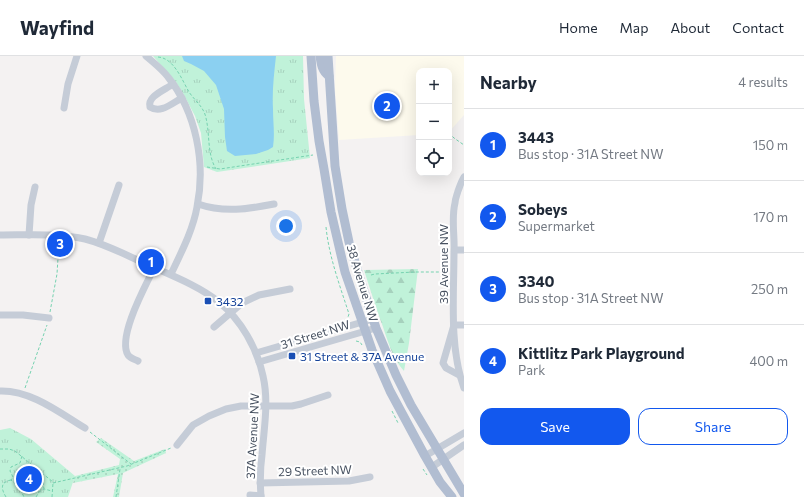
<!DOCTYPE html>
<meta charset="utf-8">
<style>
body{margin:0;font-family:Commissioner,sans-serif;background:#f6f6f7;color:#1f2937}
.controls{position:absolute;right:12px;top:12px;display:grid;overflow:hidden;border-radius:8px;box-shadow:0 4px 16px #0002}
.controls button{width:36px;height:36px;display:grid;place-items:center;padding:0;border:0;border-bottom:1px solid #e0e1e3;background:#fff;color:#1f2937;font:20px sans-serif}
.you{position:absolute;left:286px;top:170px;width:14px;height:14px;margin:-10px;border:3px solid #fff;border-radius:50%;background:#1a73e8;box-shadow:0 0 0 6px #1a73e833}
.badge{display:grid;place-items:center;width:26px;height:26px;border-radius:50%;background:#1258ee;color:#fff;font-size:13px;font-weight:700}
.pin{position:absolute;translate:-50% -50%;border:2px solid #fff;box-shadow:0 1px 4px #0006}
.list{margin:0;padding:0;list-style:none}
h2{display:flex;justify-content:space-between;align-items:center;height:52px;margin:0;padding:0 16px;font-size:17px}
h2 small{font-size:13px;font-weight:400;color:#747a83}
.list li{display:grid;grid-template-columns:26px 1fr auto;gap:12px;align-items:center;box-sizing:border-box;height:72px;padding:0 16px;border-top:1px solid #e0e1e3}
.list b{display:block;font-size:15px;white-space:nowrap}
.list p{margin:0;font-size:13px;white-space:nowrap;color:#747a83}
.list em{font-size:13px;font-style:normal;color:#747a83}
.actions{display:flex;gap:8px;padding:12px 16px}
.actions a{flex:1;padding:9px 0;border:1px solid #1258ee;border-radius:12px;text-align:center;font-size:14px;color:#1258ee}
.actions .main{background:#1258ee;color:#fff}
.icon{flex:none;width:22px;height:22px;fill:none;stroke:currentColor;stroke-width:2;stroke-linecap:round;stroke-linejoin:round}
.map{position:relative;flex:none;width:464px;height:441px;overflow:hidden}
header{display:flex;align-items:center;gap:24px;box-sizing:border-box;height:56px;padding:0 20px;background:#fff;border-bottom:1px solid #e0e1e3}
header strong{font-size:19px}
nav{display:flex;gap:22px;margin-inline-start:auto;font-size:14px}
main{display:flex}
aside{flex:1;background:#fff}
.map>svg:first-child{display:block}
.commercial{fill:#fdfaed}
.grass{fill:url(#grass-dots)}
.forest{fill:url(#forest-firs)}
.park{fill:url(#park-tufts)}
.water{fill:#8bd0f1}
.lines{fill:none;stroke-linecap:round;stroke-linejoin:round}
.path{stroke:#76d2b0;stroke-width:1;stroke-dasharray:3 2;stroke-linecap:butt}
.minor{stroke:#c5ccd7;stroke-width:7}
.major{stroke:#b1bdd1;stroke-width:9}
.transit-dot{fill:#1a4fb4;stroke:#fff;stroke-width:1.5}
.labels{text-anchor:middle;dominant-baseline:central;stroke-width:4;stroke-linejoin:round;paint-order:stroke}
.street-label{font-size:12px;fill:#485261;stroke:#fff}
.transit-label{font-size:12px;fill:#164399;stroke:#fff;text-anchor:start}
</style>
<header>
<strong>Wayfind</strong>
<nav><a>Home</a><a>Map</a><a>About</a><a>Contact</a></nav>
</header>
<main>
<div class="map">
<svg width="464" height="441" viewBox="0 0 464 441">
<defs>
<pattern id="grass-dots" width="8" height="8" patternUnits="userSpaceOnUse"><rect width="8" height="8" fill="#c0f2d9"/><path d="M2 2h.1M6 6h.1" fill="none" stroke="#a6d1bd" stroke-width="1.8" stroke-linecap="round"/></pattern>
<pattern id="forest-firs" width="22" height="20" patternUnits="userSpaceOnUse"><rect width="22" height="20" fill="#c0f2d9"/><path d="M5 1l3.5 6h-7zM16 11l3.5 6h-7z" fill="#a6d1bd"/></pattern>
<pattern id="park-tufts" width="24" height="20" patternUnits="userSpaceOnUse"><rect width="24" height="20" fill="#c0f2d9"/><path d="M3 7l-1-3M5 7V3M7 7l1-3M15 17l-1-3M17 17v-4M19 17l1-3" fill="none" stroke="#a6d1bd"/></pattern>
</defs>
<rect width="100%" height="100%" fill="#f4f2f2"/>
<polygon class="commercial" points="336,0 464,0 464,59 449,76 449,15 419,15 419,79 339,84 335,32"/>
<polygon class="grass" points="101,382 134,405 165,393 166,397 123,417 119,441 113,441 118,418 73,427 75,420 119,409 120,403 96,386"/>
<path class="forest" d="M418 213 409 287 404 315C393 303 388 286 383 271 376 252 370 233 364 214Z"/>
<g class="park">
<polygon points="153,0 303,0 304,43 310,102 217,116 204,111 201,77 195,60 184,39 176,26"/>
<polygon points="10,372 31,383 75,420 68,441 0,441 0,374"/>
</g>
<path class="water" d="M182 0H276C274 18 272 35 273 53 273 66 275 78 273 91L268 94 256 98 235 100 227 95 225 81 224 53 216 29 204 15 191 8 184 5Z"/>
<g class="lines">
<g class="path">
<path d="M158 1C174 2 182 24 189 36 195 45 204 51 206 62 210 79 207 98 216 113"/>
<polyline points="449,77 454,82 464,89"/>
<polyline points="207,111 220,113 313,99"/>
<path d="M326 171C329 201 340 230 349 258L348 261"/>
<polyline points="371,219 375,218 415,216 447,216"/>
<polyline points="50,256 57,218 59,186"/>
<polyline points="356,285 360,286 362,289"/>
<polyline points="25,332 47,269"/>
<polyline points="392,355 398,367"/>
<polyline points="90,376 131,408"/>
<polyline points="0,393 9,393 15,395 53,426"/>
<polyline points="22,400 20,407 11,411 10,415 13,421 11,424 19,431 24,441"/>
<polyline points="423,413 427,419"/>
<polyline points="39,415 36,421 43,426 44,433"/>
<polyline points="53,427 127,410 171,392"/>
<path d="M6 441C1 433 0 426 11 424"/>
<polyline points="36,441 39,436 44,433 52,435"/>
<polyline points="52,441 53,427"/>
<polyline points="116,441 120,413"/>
</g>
<g class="minor">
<path d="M146 0C154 7 162 13 168 21 196 56 206 107 197 151 193 174 181 197 171 218"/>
<path d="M173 28C165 34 147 40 150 51 161 58 172 47 182 42"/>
<polyline points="64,52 68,28 77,0"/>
<path d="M464 121C461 126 460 130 458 135 457 139 455 143 455 147 451 163 455 180 454 196 454 239 449 291 464 332"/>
<path d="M198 148C224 157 248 153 274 148"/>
<path d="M0 179C28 179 57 177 85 183 105 188 124 198 144 207 168 218 198 229 219 246 241 264 257 292 263 320 269 346 264 372 262 399 260 413 260 427 261 441"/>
<polyline points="29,179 31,149 35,131"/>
<polyline points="99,187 119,129"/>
<polyline points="455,194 464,194"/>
<polyline points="0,259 23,259 49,262"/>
<polyline points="214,271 242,247 259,239 290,233"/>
<polyline points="256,297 373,263"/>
<path d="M138 305C134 303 130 302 128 299 117 281 146 229 154 212"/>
<polyline points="259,306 376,272"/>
<polyline points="459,319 446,312 443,307 454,269 464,269"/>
<path d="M0 335C31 334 60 357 85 372"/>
<polyline points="177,389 193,369 209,360 226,353 241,350 292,350 301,348 328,339"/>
<polyline points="425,400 464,377"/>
<polyline points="432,411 464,389"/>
<polyline points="260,427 349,425 370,421"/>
<polyline points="250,439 261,440"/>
</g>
<g class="major">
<polyline points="311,0 314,45 319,85 324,113 331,156 345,216 372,294 390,335 425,400 440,426 452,441"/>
<path d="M320 0C321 8 322 15 329 20"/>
<polyline points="328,0 335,110 342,153 349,186 361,226 376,272 396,319 411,349 464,438"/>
</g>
</g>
<g class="transit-dot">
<rect x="204" y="241" width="8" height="8" rx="2"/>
<rect x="288" y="296" width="8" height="8" rx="2"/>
</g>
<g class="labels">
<g class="street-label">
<text transform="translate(443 208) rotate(-90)">39 Avenue NW</text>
<text transform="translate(363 227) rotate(73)">38 Avenue NW</text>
<text transform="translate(315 278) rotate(-17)">31 Street NW</text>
<text transform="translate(252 380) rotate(-87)">37A Avenue NW</text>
<text transform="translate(315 414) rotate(-2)">29 Street NW</text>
</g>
<g class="transit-label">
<text x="216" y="245">3432</text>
<text x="300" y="300">31 Street &amp; 37A Avenue</text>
</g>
</g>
</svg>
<div class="controls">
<button>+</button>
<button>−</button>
<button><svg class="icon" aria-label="locate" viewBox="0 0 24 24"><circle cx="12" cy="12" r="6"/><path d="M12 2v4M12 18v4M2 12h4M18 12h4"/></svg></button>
</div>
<div class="you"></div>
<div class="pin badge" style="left:151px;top:206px">1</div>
<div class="pin badge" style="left:387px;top:50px">2</div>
<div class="pin badge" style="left:60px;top:188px">3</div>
<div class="pin badge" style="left:29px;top:423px">4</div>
</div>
<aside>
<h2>Nearby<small>4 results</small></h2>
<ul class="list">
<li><span class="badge">1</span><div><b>3443</b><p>Bus stop · 31A Street NW</p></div><em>150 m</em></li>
<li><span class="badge">2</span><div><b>Sobeys</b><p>Supermarket</p></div><em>170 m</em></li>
<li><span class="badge">3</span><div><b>3340</b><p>Bus stop · 31A Street NW</p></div><em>250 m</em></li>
<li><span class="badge">4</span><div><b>Kittlitz Park Playground</b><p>Park</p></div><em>400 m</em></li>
</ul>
<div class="actions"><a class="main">Save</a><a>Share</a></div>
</aside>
</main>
